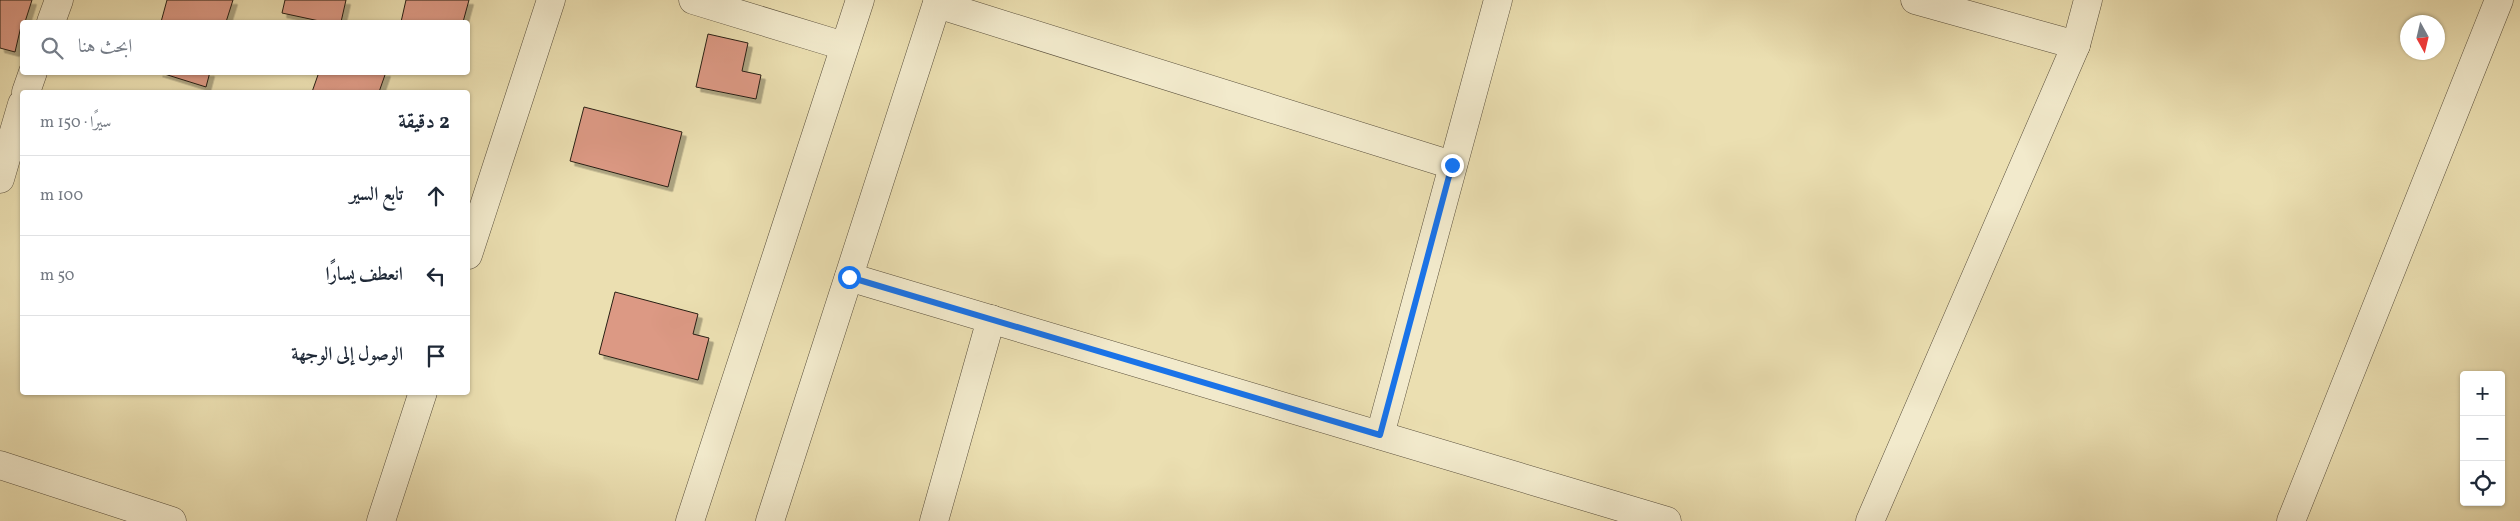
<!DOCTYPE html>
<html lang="ar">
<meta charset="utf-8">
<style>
body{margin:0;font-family:Vollkorn,Amiri,serif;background:#f2f2f3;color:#1f2937;direction:rtl}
.controls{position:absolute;right:15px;bottom:15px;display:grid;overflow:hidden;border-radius:5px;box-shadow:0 1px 4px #0004}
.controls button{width:45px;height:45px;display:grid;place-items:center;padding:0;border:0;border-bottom:1px solid #e0e1e3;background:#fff;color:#1f2937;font:25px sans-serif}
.compass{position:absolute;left:2400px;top:15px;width:45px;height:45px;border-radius:50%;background:#fff;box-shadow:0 1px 4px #0004;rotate:172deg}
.stop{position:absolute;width:15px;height:15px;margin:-11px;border:4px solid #1a73e8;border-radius:50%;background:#fff}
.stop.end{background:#1a73e8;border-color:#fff;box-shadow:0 1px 5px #0008}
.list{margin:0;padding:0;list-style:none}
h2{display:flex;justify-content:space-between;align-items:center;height:65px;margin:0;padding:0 20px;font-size:21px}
h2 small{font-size:16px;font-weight:400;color:#747a83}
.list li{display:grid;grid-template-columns:32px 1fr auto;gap:15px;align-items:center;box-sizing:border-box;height:80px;padding:0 20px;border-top:1px solid #e0e1e3}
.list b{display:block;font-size:19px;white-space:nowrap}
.list em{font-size:16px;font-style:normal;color:#747a83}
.icon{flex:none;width:28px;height:28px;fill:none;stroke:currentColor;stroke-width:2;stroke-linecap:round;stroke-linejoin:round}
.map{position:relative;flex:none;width:2520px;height:521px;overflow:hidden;direction:ltr}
.search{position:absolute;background:#fff;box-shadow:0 1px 4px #0004;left:20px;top:20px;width:450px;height:55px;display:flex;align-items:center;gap:12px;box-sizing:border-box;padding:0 18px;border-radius:5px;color:#747a83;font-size:19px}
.panel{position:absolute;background:#fff;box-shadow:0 1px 4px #0004;left:20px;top:90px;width:450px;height:305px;border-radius:5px;direction:rtl}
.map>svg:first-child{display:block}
.building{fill:#dc9984;stroke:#271e14;filter:url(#shadow)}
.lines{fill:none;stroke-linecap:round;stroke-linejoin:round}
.minor-casing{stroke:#584e3b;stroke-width:29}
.minor{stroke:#f2eacc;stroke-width:28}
.route{stroke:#1a73e8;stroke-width:6}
</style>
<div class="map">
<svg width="2520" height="521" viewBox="0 0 2520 521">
<defs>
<filter id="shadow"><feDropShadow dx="4.5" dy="4.5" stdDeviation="0" flood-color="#0004"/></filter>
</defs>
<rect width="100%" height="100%" fill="#ebdfb1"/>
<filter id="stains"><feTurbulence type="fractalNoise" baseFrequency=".004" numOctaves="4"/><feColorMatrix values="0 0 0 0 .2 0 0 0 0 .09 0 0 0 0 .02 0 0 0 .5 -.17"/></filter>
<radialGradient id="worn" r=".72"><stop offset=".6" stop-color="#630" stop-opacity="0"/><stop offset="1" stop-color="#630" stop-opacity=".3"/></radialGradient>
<g class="building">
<polygon points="0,0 32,0 25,22 22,22 15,52 0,48"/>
<polygon points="167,0 233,0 226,22 161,22"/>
<polygon points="285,0 346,0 341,22 324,22 282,13"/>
<polygon points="406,0 469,0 463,22 401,22"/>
<polygon points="708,34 748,43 742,71 761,75 756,99 696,87"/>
<polygon points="158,72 210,72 206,87"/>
<polygon points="319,72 386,72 379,92 312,92"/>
<polygon points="584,107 682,132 668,187 570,161"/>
<polygon points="615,292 698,314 693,334 709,338 698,380 599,354"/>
</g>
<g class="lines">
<defs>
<g id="minor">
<polyline points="693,0 844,46"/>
<polyline points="1915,0 2076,45"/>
<polyline points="937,4 1452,165"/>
<polyline points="51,22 59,0"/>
<polyline points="26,92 33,72"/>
<polyline points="0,179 22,104"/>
<polyline points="468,255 551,0"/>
<polyline points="849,277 1667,521"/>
<polyline points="1380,435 1498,0"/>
<polyline points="0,465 172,521"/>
<polyline points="381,521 423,392"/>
<polyline points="690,521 860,0"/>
<polyline points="770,521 938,0"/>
<polyline points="934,521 991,319"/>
<polyline points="1870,521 2076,45 2088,0"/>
<polyline points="2291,521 2499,0"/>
</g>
</defs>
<use href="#minor" class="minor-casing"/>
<use href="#minor" class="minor"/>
</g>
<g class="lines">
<polyline class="route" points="849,277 1380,435 1452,165"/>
</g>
<rect width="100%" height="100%" filter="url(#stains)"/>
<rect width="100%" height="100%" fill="url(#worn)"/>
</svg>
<div class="controls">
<button>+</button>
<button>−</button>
<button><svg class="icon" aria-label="locate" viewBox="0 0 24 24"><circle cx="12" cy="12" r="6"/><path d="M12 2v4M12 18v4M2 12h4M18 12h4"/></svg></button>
</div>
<svg class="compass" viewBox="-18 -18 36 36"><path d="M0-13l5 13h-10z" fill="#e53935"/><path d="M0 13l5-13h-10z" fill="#747a83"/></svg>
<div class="stop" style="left:849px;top:277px"></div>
<div class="stop end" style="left:1452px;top:165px"></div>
<div class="search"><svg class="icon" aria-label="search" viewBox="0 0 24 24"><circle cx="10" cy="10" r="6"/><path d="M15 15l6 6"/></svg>ابحث هنا</div>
<section class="panel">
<h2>2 دقيقة<small>سيرًا · 150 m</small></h2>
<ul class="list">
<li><svg class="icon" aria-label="ahead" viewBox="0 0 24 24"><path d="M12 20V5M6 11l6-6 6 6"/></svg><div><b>تابع السير</b></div><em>100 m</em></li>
<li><svg class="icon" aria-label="left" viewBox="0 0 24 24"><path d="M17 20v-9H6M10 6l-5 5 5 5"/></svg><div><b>انعطف يسارًا</b></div><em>50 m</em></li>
<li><svg class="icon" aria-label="arrive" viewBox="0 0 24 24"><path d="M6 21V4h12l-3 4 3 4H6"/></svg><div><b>الوصول إلى الوجهة</b></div></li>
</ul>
</section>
</div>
